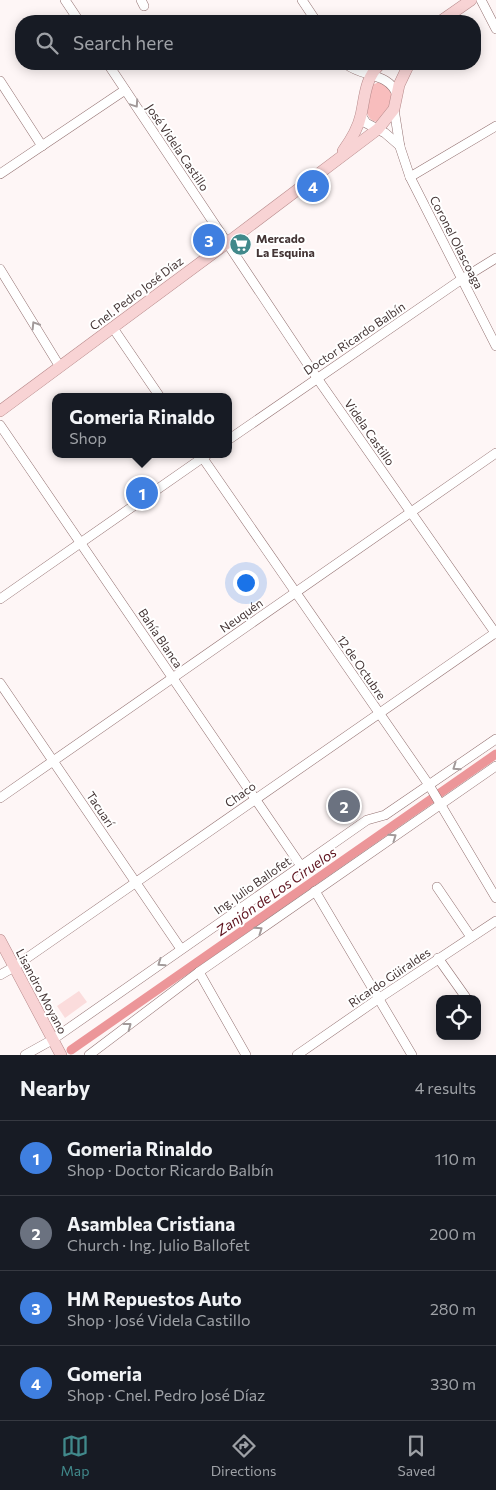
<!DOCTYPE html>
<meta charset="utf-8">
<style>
body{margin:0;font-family:Commissioner,sans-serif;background:#20242c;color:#f1f3f6}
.controls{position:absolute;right:15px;bottom:15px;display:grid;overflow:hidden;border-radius:10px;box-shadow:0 2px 12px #0003}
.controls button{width:45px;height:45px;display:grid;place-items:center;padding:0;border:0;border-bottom:1px solid #363941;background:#171b24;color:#f1f3f6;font:25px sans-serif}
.you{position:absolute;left:245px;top:582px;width:18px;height:18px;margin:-12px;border:4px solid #fff;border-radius:50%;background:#1a73e8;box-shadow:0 0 0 8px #1a73e833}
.badge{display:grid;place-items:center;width:32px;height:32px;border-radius:50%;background:#41898b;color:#fff;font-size:16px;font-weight:700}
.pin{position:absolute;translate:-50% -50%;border:2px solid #fff;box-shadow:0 1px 5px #0006}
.popup{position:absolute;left:52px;top:393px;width:180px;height:65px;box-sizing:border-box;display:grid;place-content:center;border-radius:10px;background:#171b24;filter:drop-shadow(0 1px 4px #0005);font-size:16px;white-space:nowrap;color:#9ea1a6}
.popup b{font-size:19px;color:#f1f3f6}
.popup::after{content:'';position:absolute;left:50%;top:100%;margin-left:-10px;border:10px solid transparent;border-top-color:#171b24}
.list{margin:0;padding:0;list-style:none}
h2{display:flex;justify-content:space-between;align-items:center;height:65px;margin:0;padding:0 20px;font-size:21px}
h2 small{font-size:16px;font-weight:400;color:#9ea1a6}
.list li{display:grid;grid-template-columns:32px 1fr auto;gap:15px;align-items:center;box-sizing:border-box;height:75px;padding:0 20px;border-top:1px solid #363941}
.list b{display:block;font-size:19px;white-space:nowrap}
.list p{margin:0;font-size:16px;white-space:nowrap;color:#9ea1a6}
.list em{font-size:16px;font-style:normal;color:#9ea1a6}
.icon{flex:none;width:28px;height:28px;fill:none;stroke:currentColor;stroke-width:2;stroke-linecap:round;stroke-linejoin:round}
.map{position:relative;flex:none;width:496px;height:1055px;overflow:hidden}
.search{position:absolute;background:#171b24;box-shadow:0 2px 12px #0003;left:15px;right:15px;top:15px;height:55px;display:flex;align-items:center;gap:12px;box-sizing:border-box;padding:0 18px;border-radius:20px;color:#9ea1a6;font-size:19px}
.sheet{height:365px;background:#171b24}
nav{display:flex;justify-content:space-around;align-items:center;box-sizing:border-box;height:70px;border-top:1px solid #363941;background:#171b24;font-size:14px;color:#9ea1a6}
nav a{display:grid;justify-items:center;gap:2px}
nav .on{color:#41898b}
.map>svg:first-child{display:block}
.green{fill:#f8bdbd}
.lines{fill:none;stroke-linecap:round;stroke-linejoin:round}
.canal{stroke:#ec9699;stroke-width:9}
.building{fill:#fbdcdc}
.minor-casing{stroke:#937171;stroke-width:10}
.major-casing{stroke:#b6898a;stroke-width:12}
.minor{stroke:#fff;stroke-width:9}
.major{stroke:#f8d3d4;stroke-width:11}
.oneway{stroke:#a29a9a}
.labels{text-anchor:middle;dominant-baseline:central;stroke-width:4;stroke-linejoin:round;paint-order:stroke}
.street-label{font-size:12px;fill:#443535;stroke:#fff}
.poi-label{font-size:12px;font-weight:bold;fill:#443535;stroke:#fff;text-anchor:start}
.water-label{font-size:14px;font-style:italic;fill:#5e131e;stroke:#fff}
</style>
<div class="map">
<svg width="496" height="1055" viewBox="0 0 496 1055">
<rect width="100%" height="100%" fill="#fef6f6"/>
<path class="green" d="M379 82 384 83 392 94 390 107 377 122C371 121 369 118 367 113L372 85Z"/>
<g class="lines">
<polyline class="canal" points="71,1050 496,754"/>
</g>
<g class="building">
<polygon points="346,790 360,808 341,822 327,804"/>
<polygon points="79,991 87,1002 65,1018 57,1006"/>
</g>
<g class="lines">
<defs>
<g id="minor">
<polyline points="65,0 79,21"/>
<polyline points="141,0 144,6"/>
<polyline points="302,0 316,21"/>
<polyline points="481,0 496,29"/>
<polyline points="108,64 317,378 496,634"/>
<path d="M346 64C363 78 389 72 397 95"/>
<polyline points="0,81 42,146"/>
<polyline points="394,109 400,147 410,177 496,346"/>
<polyline points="361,115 366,123 385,133 400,146"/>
<polyline points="0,174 125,90"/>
<polyline points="410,177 496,126"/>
<polyline points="0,269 60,367"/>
<polyline points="113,328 160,397"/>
<polyline points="0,425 301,866"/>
<polyline points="228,440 462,279 496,258"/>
<polyline points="200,454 429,785 496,898"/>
<polyline points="0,599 208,454"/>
<polyline points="0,683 181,949"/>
<polyline points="0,798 496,453"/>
<polyline points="437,887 471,937"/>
<polyline points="315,891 412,1055"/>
<polyline points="438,958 467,999"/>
<polyline points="199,972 246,1055"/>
<polyline points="0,975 14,967 495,633"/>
<polyline points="25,1055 52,1040 367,820 385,815 496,739"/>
<polyline points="89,1055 199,972 496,766"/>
<polyline points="297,1055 378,999 496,921"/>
</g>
<g id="major">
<polyline points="441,21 471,0"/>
<path d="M343 151C351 140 358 129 361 115 365 97 365 78 380 64"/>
<polyline points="0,411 227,243 378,129 394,109 399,85 409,64"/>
<polyline points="0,940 61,1055"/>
</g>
</defs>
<use href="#minor" class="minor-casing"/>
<use href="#major" class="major-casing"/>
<use href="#minor" class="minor"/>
<use href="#major" class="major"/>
</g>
<defs><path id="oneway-chevron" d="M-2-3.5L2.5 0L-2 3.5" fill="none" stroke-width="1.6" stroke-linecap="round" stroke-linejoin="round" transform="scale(1.25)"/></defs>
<g class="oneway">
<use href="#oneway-chevron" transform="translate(135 104) rotate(56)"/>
<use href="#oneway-chevron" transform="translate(35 325) rotate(-122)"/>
<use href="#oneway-chevron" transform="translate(456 767) rotate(145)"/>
<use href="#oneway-chevron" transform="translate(393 837) rotate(-35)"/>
<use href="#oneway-chevron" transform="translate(259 930) rotate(-35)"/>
<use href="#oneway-chevron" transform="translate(161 963) rotate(145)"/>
<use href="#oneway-chevron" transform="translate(128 1026) rotate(-37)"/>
</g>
<defs>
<symbol id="supermarket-disc" viewBox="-11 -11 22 22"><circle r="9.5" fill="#41898b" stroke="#fff"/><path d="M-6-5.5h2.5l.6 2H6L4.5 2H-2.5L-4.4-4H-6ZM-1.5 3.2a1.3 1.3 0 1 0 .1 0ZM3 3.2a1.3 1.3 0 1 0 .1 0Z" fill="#fff"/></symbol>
</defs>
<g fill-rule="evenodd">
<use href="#supermarket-disc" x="228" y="232" width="25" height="25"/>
</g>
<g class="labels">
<g class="street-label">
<text transform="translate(178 147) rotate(56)">José Videla Castillo</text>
<text transform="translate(457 242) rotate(63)">Coronel Olascoaga</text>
<text transform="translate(136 293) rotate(-37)">Cnel. Pedro José Díaz</text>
<text transform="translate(354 338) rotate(-34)">Doctor Ricardo Balbín</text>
<text transform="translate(370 432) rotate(55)">Videla Castillo</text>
<text transform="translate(241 615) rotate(-35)">Neuquén</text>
<text transform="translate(161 638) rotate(56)">Bahía Blanca</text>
<text transform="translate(362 667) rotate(55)">12 de Octubre</text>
<text transform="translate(240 794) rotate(-35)">Chaco</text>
<text transform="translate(101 809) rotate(56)">Tacuarí</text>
<text transform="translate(252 885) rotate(-35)">Ing. Julio Ballofet</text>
<text transform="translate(389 977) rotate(-34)">Ricardo Güiraldes</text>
<text transform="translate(42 991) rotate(62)">Lisandro Moyano</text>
</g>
<g class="poi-label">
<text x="256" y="238">Mercado<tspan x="256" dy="14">La Esquina</tspan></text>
</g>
<g class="water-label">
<text transform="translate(276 891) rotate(-35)">Zanjón de Los Ciruelos</text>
</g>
</g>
</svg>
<div class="controls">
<button><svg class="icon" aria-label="locate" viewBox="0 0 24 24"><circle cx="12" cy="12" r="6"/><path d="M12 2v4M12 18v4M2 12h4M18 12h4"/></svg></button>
</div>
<div class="you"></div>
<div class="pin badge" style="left:142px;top:493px;background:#3f7fe0">1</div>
<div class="popup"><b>Gomeria Rinaldo</b>Shop</div>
<div class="pin badge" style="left:344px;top:806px;background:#6b7280">2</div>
<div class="pin badge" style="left:209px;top:240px;background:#3f7fe0">3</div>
<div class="pin badge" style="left:313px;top:186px;background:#3f7fe0">4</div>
<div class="search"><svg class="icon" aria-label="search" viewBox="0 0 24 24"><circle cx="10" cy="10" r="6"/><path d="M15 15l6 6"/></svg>Search here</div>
</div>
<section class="sheet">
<h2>Nearby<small>4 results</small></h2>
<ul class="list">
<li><span class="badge" style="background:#3f7fe0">1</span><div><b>Gomeria Rinaldo</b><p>Shop · Doctor Ricardo Balbín</p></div><em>110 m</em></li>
<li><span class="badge" style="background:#6b7280">2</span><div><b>Asamblea Cristiana</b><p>Church · Ing. Julio Ballofet</p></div><em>200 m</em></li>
<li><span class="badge" style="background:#3f7fe0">3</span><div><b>HM Repuestos Auto</b><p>Shop · José Videla Castillo</p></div><em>280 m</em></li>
<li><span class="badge" style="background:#3f7fe0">4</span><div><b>Gomeria</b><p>Shop · Cnel. Pedro José Díaz</p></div><em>330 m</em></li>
</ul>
</section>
<nav>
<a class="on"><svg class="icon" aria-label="map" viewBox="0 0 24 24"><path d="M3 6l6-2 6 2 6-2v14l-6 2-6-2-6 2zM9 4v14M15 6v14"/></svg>Map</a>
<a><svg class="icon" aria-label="directions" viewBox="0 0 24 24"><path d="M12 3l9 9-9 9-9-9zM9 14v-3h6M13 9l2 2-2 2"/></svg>Directions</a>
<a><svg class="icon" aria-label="saved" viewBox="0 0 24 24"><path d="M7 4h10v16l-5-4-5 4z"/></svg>Saved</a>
</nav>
